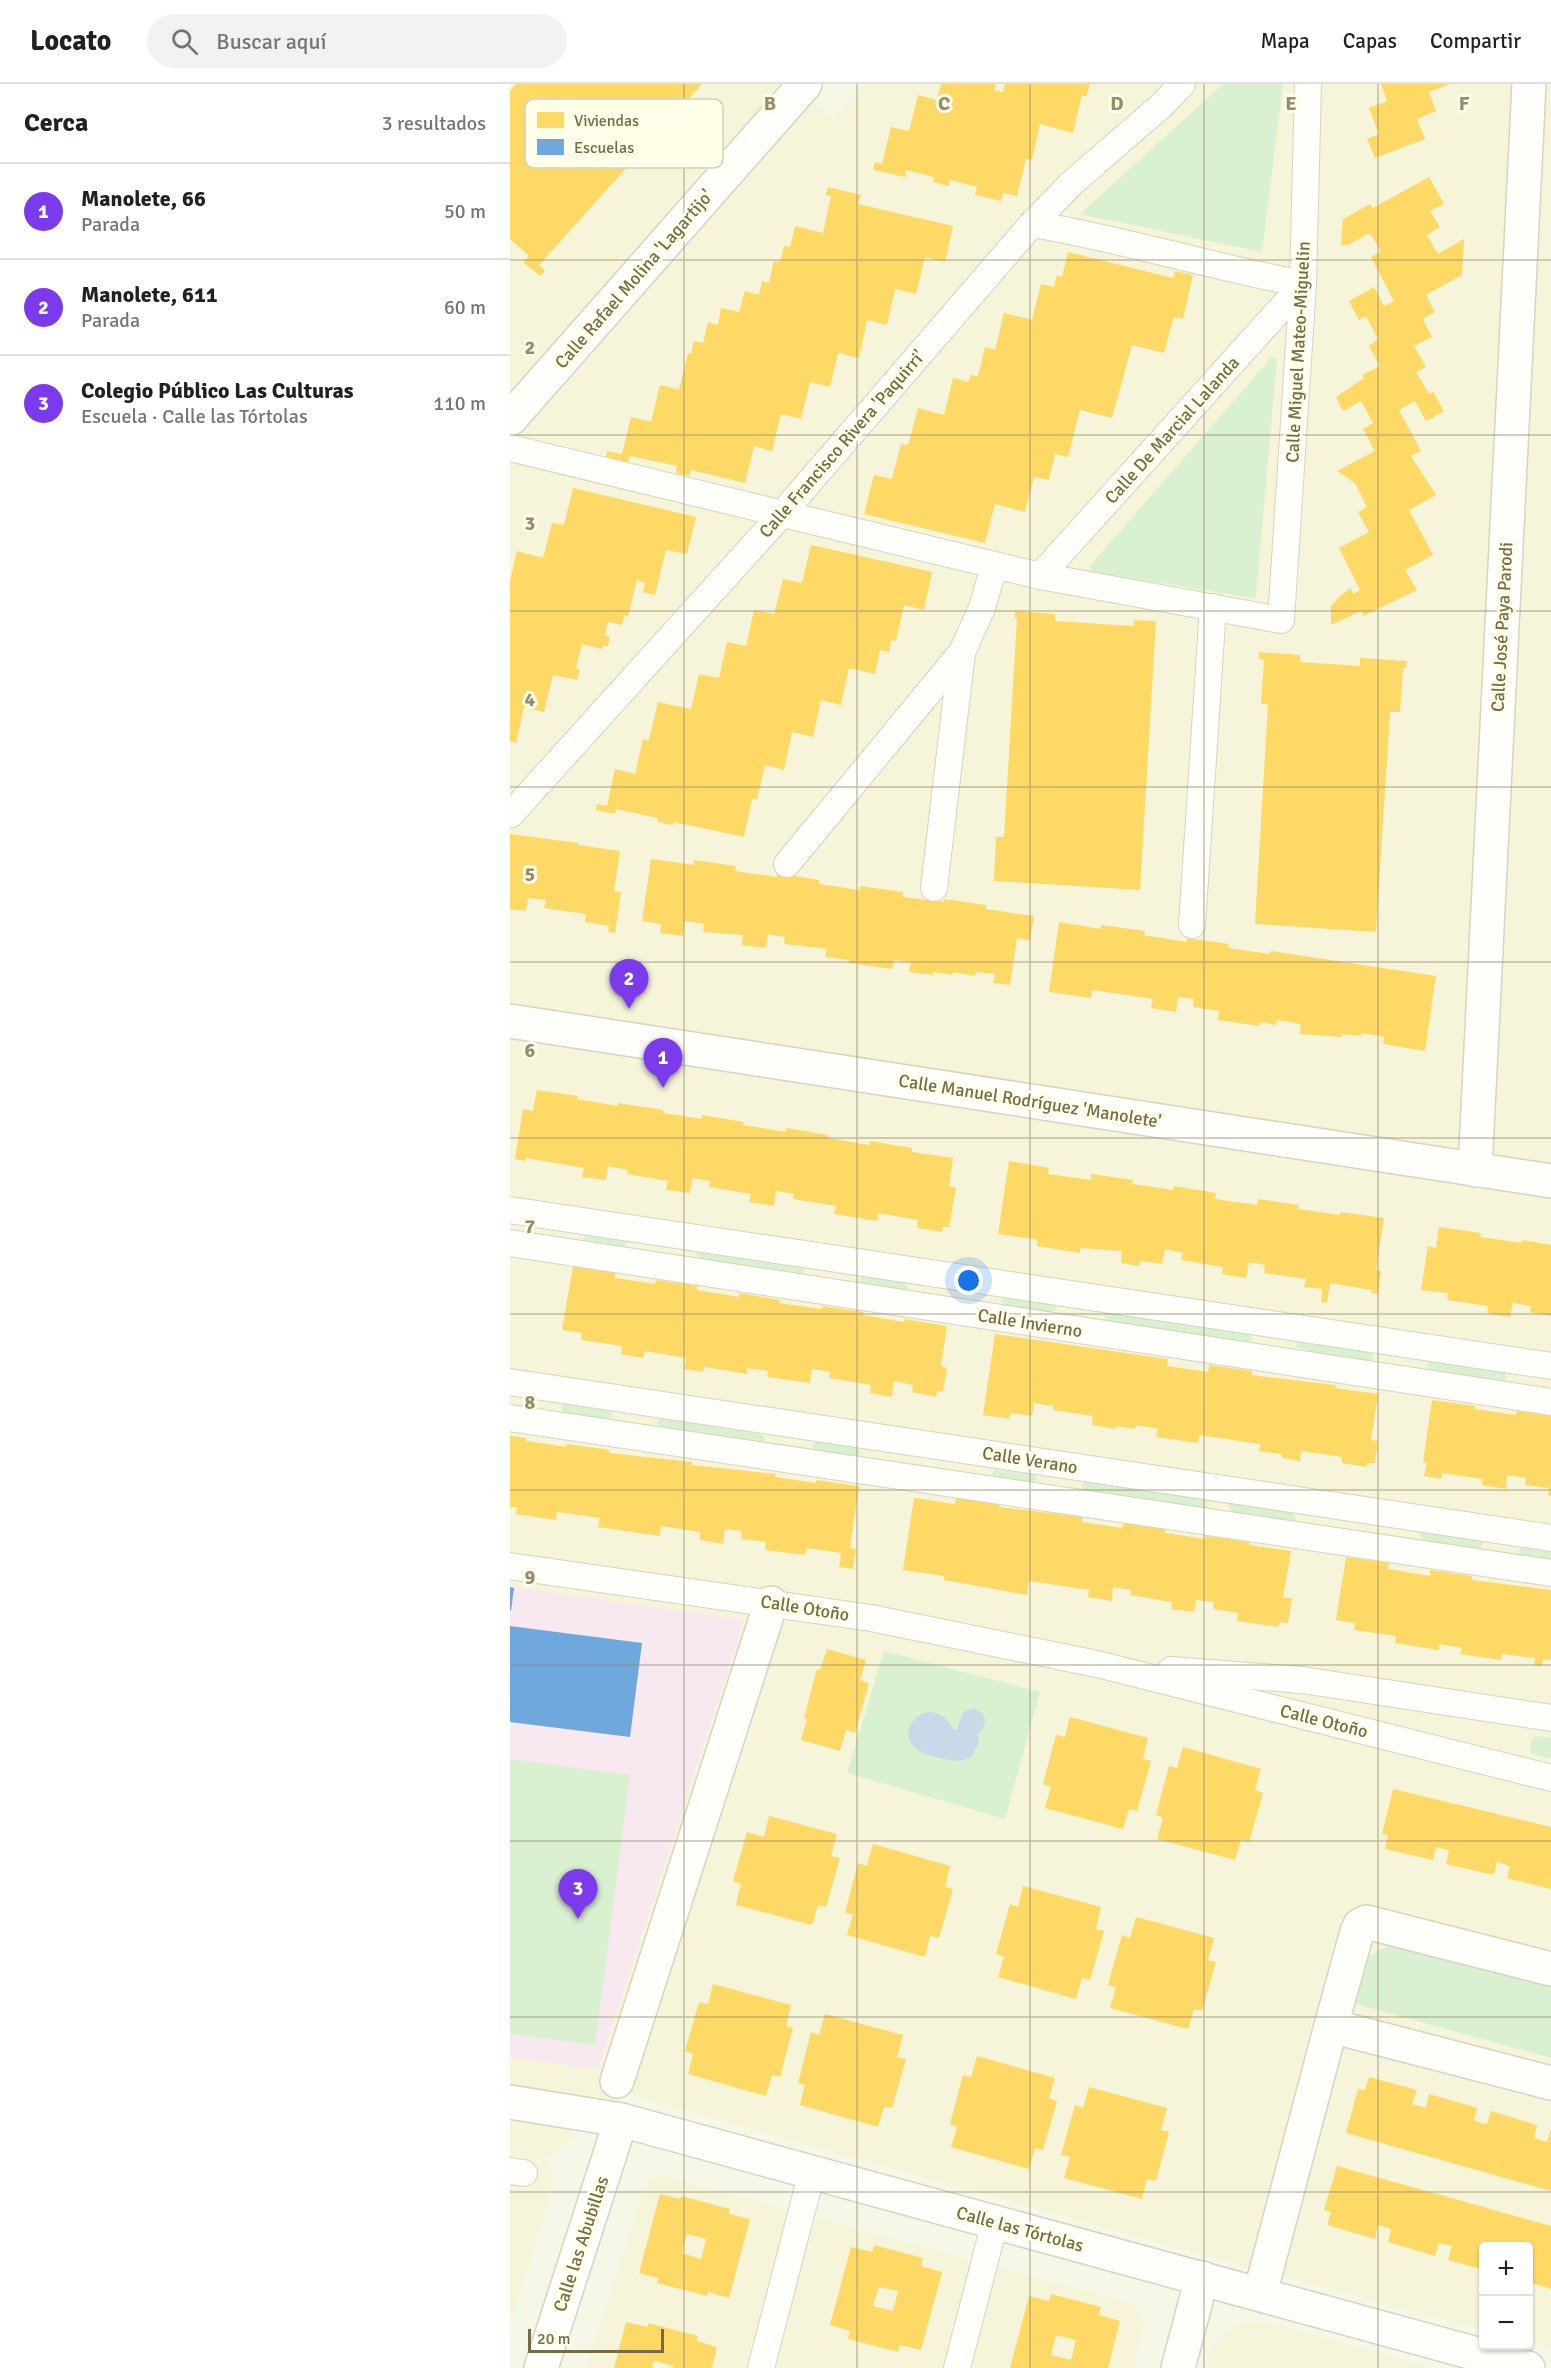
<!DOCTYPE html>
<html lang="es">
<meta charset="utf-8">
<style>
body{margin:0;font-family:Signika,sans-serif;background:#f2f2f2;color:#202124}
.controls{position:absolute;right:18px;bottom:18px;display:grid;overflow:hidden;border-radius:6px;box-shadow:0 2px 4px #0004}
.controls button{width:54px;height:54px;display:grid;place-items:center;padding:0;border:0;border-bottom:2px solid #e0e0e0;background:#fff;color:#202124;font:30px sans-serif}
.scale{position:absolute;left:18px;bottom:15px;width:136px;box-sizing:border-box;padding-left:6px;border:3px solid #766a47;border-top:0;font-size:16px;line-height:21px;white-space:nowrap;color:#766a47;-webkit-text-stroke:4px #ffffe9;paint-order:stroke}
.you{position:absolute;left:459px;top:1197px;width:21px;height:21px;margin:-15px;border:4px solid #fff;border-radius:50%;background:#1a73e8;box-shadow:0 0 0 9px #1a73e833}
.badge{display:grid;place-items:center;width:39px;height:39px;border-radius:50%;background:#7c3aed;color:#fff;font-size:20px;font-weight:700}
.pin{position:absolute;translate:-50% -50px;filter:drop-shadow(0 2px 3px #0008)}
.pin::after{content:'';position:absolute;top:32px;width:21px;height:18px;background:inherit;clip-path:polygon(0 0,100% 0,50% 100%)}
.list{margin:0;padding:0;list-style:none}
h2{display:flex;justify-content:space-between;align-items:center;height:78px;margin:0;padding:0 24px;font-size:26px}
h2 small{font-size:20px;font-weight:400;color:#757577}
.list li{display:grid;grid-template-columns:39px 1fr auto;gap:18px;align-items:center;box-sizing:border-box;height:96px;padding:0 24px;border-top:2px solid #e0e0e0}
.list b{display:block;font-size:22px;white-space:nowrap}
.list p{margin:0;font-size:20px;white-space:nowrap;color:#757577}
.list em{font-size:20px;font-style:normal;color:#757577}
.icon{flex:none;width:33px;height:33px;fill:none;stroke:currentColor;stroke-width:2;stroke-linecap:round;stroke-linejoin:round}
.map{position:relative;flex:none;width:1041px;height:2284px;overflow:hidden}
header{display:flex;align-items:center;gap:36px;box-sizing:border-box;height:84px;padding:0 30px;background:#fff;border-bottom:2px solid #e0e0e0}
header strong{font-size:28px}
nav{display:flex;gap:33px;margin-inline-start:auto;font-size:21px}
.search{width:420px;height:54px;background:#f2f2f2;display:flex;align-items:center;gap:15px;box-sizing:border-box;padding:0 21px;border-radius:33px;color:#757577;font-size:22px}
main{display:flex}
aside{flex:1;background:#fff}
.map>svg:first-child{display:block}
.residential{fill:#f6f5da}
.education{fill:#f8e9f0}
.green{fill:#d9f0d1}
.water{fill:#c9d9e7}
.homes{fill:#ffd966;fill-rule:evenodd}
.schools{fill:#6fa8dc}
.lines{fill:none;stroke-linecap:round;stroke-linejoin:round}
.service-casing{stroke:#d6d4c3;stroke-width:28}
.pedestrian-casing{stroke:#d6d4c3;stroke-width:36}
.minor-casing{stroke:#d6d4c3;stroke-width:36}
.service{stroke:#fefefb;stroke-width:26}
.pedestrian{stroke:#fefefb;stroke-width:33}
.minor{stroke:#fefefb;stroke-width:33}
.grid{fill:none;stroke:#968c6e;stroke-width:1.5;stroke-opacity:0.55}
.labels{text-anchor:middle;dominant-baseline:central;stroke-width:6;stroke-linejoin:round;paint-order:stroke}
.street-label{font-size:18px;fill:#766a47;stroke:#ffffe9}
.key{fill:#ffffe9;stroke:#d6d2b8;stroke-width:1.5}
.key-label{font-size:16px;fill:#766a47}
.grid-label{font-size:20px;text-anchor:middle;font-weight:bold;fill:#968c6e;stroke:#ffffe9;stroke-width:6;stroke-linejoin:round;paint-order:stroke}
</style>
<header>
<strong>Locato</strong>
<div class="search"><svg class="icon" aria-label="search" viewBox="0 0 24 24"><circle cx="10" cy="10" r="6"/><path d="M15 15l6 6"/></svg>Buscar aquí</div>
<nav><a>Mapa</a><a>Capas</a><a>Compartir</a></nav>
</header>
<main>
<aside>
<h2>Cerca<small>3 resultados</small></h2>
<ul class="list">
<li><span class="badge">1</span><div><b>Manolete, 66</b><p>Parada</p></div><em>50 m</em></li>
<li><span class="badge">2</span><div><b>Manolete, 611</b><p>Parada</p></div><em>60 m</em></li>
<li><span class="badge">3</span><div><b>Colegio Público Las Culturas</b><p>Escuela · Calle las Tórtolas</p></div><em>110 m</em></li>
</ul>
</aside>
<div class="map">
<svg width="1041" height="2284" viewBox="0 0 1041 2284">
<rect width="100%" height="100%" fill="#f7f7e7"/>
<g class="residential">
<polygon points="0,0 283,0 323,35 354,0 1041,0 1041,2264 1019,2258 1018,2162 974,2162 973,2246 658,2162 118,2010 37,2074 42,2093 40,2112 0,2240"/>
<polygon points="154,2092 619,2219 629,2227 633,2239 624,2284 76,2284 133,2108 141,2096"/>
<polygon points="746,2237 775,2243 924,2284 695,2284 701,2265 708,2254 723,2243"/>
</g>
<polygon class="education" points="0,1503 234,1536 88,1985 0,1973"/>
<g class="green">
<polygon points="713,0 773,0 752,168 570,130"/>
<polygon points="762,273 767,275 746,511 743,514 582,488 579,483"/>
<polygon points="75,1149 114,1154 116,1156 115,1162 111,1164 76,1159 73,1156"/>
<polygon points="190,1165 289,1181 293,1183 294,1188 288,1191 188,1174 186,1169"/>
<polygon points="354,1191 395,1198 398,1204 390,1208 350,1200 349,1196"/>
<polygon points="495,1213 544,1219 547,1224 542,1229 494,1222 491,1216"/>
<polygon points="598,1227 739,1249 742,1253 741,1257 734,1259 596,1237 594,1231"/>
<polygon points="787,1257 860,1261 863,1275 852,1287 796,1271 796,1265 786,1263"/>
<polygon points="930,1266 993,1276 996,1295 991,1298 919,1296 918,1279"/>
<polygon points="55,1320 99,1327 102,1329 103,1332 97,1335 54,1329 51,1323"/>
<polygon points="151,1334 250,1350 256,1354 253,1358 249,1359 149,1343 147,1338"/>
<polygon points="307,1357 348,1364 350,1370 343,1373 305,1367 303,1361"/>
<polygon points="485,1385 525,1391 528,1396 523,1398 483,1392 482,1389"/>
<polygon points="575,1398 635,1407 643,1400 695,1411 698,1426 632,1421 633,1414 573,1406 571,1401"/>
<polygon points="724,1413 781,1422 786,1436 778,1448 724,1433 718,1420"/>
<polygon points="907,1446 968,1451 973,1458 968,1472 914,1457"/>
<polygon points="1012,1464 1041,1468 1041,1477 1010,1472 1008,1467"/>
<polygon points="374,1567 530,1608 495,1735 337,1689"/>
<polygon points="1026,1652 1041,1654 1041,1675 1020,1669 1022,1655"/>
<polygon points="0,1675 120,1691 85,1961 0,1950"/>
<polygon points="880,1861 1041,1902 1041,1974 846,1920 858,1873"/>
</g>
<path class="water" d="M464 1624 473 1630C477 1638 475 1645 467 1650L469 1658 462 1672C450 1680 439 1676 426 1673 367 1661 418 1599 443 1645L447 1646 453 1628Z"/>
<g class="homes">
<polygon points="6,0 192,0 29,181 35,187 30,192 13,178 19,172 0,155 0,7"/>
<polygon points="431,0 486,0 484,6 493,8 495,0 580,0 576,13 572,11 563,49 530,40 522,76 516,75 507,112 493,109 491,117 465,111 467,103 440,96 439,102 423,98 424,93 396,86 395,93 363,86 365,78 372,80 381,43 399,47 408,11 427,16"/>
<polygon points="871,0 940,0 919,8 926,27 907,35 915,55 865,74 857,55 869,50 859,24 877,17"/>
<polygon points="919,93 934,120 920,127 930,143 917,151 928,170 954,155 952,191 916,211 925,228 913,235 922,253 904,262 916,283 906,288 919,310 923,308 934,327 916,337 905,317 889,326 911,367 901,372 926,411 899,426 923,471 895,486 907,506 853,532 851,527 821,541 821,522 828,514 840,504 844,510 850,506 829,464 859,448 848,428 857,423 845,399 827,387 865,367 853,345 863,339 851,317 833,327 826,313 854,294 852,291 870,282 859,262 868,255 856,232 849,236 839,217 864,203 874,222 884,217 861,173 871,168 860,149 838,161 831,161 833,135 860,120 863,124"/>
<polygon points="318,103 351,111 348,120 443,142 435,178 415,173 406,210 385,205 377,241 357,236 349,274 328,269 320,303 300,298 291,335 271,330 262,367 244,362 235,399 181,386 179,392 166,389 167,382 120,372 118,378 96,373 97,367 112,370 121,333 141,338 150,301 169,306 178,269 181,270 184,257 193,259 198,238 208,241 211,224 229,228 235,207 249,211 252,197 259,199 264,177 270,178 274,162 280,163 285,142 313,149 321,112 316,111"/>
<polygon points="558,168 663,194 665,187 683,191 673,235 664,233 654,269 622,261 602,334 570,326 558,373 545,370 539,396 524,393 515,428 485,420 475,459 354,430 364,391 382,395 391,360 398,361 408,324 434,331 443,294 458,298 461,291 468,292 475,263 485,266 494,229 522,236 531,200 544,203 547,191 552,193"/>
<polygon points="63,404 186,433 177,470 156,466 145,511 133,508 135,499 127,496 118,533 114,531 112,541 98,538 95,552 100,553 98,562 93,562 92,565 72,560 66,584 70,586 67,596 43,591 34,628 14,623 6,659 0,657 0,497 7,467 33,474 42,439 54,441"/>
<polygon points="301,461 422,488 414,526 394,521 386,557 381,556 379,568 370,566 365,590 339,584 331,621 311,616 303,653 282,648 274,686 255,681 247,716 242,715 234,753 164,738 163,741 147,738 148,734 106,725 105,730 86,726 87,720 97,722 105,685 125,690 133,655 139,656 148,618 181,625 189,590 209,594 217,558 236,562 244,526 264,530 273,495 292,499"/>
<polygon points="505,527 545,530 545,537 624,542 624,536 646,537 630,806 484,797 486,753 494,753 507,534 505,534"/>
<polygon points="749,568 790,571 790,578 850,582 850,574 897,577 896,584 893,584 890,628 880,628 866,848 745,840 758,620 751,620 754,576 749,575"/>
<polygon points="0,750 68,759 68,761 110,767 104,807 111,808 105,849 98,848 99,842 75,838 76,830 34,824 36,816 18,814 16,827 0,825"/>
<polygon points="141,775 184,781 184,776 226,782 225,787 267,793 267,789 309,796 309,800 350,806 350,802 393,808 393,813 434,818 434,815 476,821 476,825 524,832 520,857 507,854 500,901 483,899 485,890 466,888 465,892 443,888 442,891 423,888 423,891 399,888 401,878 384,876 382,885 339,879 339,876 315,873 317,865 274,860 275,853 258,850 256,864 232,861 233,851 193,848 194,840 175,837 173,852 150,849 151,840 132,837"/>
<polygon points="549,838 591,845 591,841 635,847 634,851 676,858 677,854 719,860 718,864 760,870 761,867 926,892 915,967 873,960 874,953 851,949 851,952 832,950 832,953 790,950 791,940 767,936 766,941 750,938 749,942 708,936 709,927 683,923 684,915 668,913 666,928 641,924 643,915 624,912 582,906 581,914 539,908"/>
<polygon points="27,1006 68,1012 67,1015 108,1022 108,1019 153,1026 153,1029 192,1035 192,1031 234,1038 233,1041 276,1048 276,1044 318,1051 318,1054 359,1061 360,1057 402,1064 402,1068 443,1074 439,1102 446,1104 439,1143 433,1143 432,1148 407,1144 408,1136 368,1129 367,1137 324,1130 326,1122 283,1115 284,1110 266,1107 264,1122 239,1118 241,1110 199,1103 200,1097 182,1094 180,1109 156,1106 158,1097 117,1090 118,1086 98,1082 96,1096 72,1093 74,1084 16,1074 15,1077 5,1075 13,1025 23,1027"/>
<polygon points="499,1077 539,1084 538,1090 581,1096 581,1090 623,1096 622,1100 664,1106 664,1102 706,1109 705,1115 747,1121 748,1115 789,1121 788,1125 830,1131 830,1128 874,1134 866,1186 871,1187 868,1210 861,1209 862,1206 820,1199 817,1219 811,1218 812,1205 794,1203 796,1195 754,1189 755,1181 739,1178 736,1194 712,1190 713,1183 671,1176 673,1169 655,1165 652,1180 630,1177 629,1182 611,1179 612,1167 570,1164 570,1169 527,1162 528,1156 488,1150"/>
<polygon points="929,1143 971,1149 970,1153 1012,1159 1012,1156 1041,1161 1041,1232 1020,1228 1021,1222 1003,1219 1000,1233 977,1229 978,1222 937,1216 938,1209 911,1206 918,1162 926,1164"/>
<polygon points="63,1182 105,1189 105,1194 145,1200 146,1196 187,1202 187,1206 229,1213 229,1209 270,1216 269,1219 312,1225 312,1222 354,1228 353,1231 394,1238 395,1235 437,1242 431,1282 437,1284 433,1308 427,1307 426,1313 402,1308 403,1301 384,1297 382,1313 360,1309 361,1301 319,1294 320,1288 302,1285 300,1299 257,1293 258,1287 237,1284 237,1290 194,1283 193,1288 174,1285 176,1274 135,1267 133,1274 111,1270 112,1262 71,1256 72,1249 52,1246"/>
<polygon points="485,1250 658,1275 657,1282 698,1288 699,1281 742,1287 742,1291 826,1301 825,1304 868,1310 861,1356 868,1357 865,1379 857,1379 857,1383 832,1379 832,1373 791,1367 790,1377 772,1374 772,1370 749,1367 750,1360 689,1351 688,1359 646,1353 648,1345 626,1341 625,1345 606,1342 605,1345 582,1341 583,1332 543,1326 543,1322 524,1319 522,1332 500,1329 499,1335 473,1331"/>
<polygon points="922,1316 965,1322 965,1325 1006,1331 1007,1327 1041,1332 1041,1412 1038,1411 1039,1404 1015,1401 1016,1394 997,1391 996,1405 972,1401 973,1395 932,1389 931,1395 914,1392 917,1379 913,1378"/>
<polygon points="0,1352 16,1354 16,1357 56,1363 57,1360 100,1366 99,1369 182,1378 181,1381 266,1390 265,1393 306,1399 306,1396 349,1402 340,1464 346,1465 343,1485 329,1483 331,1469 297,1464 295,1471 255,1466 256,1458 231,1455 232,1447 215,1445 213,1460 190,1456 190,1448 151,1442 150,1452 88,1443 90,1434 47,1428 46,1436 6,1430 7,1423 0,1423"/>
<polygon points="446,1413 489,1420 489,1423 573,1433 572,1438 612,1444 614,1439 655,1445 655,1449 695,1455 695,1452 739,1458 739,1461 781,1467 773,1514 782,1514 778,1539 769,1538 769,1543 727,1537 728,1529 703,1525 704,1518 686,1516 684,1528 661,1525 662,1518 620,1511 621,1506 603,1503 602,1517 578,1513 579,1506 519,1497 517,1511 434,1496 434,1492 393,1486 404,1414 445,1420"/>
<polygon points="836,1473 879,1479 878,1485 920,1492 920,1486 962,1492 962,1496 1041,1506 1041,1576 1033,1575 1032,1582 1024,1581 1025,1574 992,1570 991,1576 950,1570 952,1564 929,1560 929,1566 885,1559 886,1552 844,1546 845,1539 826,1536"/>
<polygon points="317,1565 356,1576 350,1596 359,1599 345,1649 336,1646 330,1667 291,1656 297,1635 294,1634 307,1585 310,1586"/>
<polygon points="560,1633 638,1654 633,1675 641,1677 627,1727 619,1725 613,1745 535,1724 541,1703 533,1700 546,1651 555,1653"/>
<polygon points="673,1663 751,1685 745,1706 753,1709 739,1758 731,1756 725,1776 647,1755 653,1734 646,1731 659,1682 667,1684"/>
<polygon points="883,1705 1041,1743 1041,1805 997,1794 1000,1782 987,1778 984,1791 936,1780 939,1766 926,1763 923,1776 875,1765 878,1751 872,1750"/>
<polygon points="259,1732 327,1750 321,1772 330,1774 316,1823 308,1821 302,1841 226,1821 231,1800 223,1797 237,1748 254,1753"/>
<polygon points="363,1760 440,1782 435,1803 443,1805 429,1854 420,1852 415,1873 337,1851 343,1830 335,1829 348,1779 357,1782"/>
<polygon points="513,1802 591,1823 586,1845 594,1847 580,1896 572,1894 566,1915 488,1893 494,1873 486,1870 500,1820 508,1823"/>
<polygon points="626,1833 704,1854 698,1876 706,1878 692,1927 684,1925 678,1945 600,1924 606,1903 598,1901 612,1851 620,1854"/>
<polygon points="203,1900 281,1921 276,1942 283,1944 270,1993 262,1991 256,2012 178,1990 183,1970 175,1967 189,1918 198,1920"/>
<polygon points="315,1930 393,1951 387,1973 396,1975 382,2024 374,2023 368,2043 290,2021 295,2001 288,1999 301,1948 309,1951"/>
<polygon points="467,1972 545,1994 539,2014 547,2017 533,2066 525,2064 519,2085 441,2063 447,2043 440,2040 453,1991 461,1993"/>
<polygon points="859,1993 907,2006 902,2020 916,2024 919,2010 967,2024 964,2036 970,2039 977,2040 981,2027 1027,2041 1024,2054 1037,2058 1041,2045 1041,2107 836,2049 848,2005 855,2006"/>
<polygon points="579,2003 657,2024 651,2046 659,2048 646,2097 637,2095 632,2115 554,2094 560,2073 551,2071 565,2021 573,2024"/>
<polygon points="827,2082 1041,2142 1041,2205 1018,2198 1018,2162 974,2162 974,2186 938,2176 942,2162 929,2159 925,2172 878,2158 881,2145 868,2141 865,2155 817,2141 821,2128 814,2126"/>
<path d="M150 2110 170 2115 171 2112 220 2125 219 2130 240 2135 219 2214 198 2208 197 2212 147 2199 148 2194 129 2189ZM177 2150 196 2155 191 2175 172 2169Z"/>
<path d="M364 2161 413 2174 411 2182 432 2188 411 2266 390 2261 388 2268 338 2255 340 2247 320 2241 341 2163 362 2168ZM369 2203 388 2207 383 2227 363 2222Z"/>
<path d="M541 2210 591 2223 589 2231 610 2237 598 2284H500L519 2212 539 2217ZM546 2251 566 2256 561 2276 541 2271Z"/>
<polygon points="116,2238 138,2243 138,2239 188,2252 187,2257 207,2263 202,2284 163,2284 164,2282 144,2277 142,2284 104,2284"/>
</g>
<g class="schools">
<polygon points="0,1503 4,1504 1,1527 0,1526"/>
<polygon points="0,1542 132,1559 120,1653 0,1638"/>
</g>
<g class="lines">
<defs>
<g id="service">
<path d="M522 140C613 155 702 183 793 200"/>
<polyline points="0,364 530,492 771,536 793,200 798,0"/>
<polyline points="530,492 793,200"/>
<polyline points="1,730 271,431 522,140 562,99 652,21 672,0"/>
<polyline points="277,780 452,568 472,524 480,496 488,482"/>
<polyline points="424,804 452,568"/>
<polyline points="682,841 703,523"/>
<polyline points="0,1126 1041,1282"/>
<polyline points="0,1159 1041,1318"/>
<polyline points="0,1298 1041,1454"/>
<polyline points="0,1334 1041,1489"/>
<polyline points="0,1482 361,1534 587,1580 1041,1694"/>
<polyline points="661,1586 792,1596 1041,1634"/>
<polyline points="0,2087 14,2089"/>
<polyline points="251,2284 302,2088"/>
<polyline points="447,2284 485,2138"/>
</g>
<polyline id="pedestrian" points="107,1997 261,1519"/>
<g id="minor">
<polyline points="0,335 295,0"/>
<polyline points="0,937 1041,1097"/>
<polyline points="965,1086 1019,0"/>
<polyline points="1041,1885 856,1838 850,1841 847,1848 821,1942 1041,1999"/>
<polyline points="0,2018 111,2036 1018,2284"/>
<polyline points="750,2210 821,1942"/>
<polyline points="31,2284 111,2036"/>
<polyline points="668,2284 692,2194"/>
</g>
</defs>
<use href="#service" class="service-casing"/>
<use href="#pedestrian" class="pedestrian-casing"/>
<use href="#minor" class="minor-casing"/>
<use href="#service" class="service"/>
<use href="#pedestrian" class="pedestrian"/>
<use href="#minor" class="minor"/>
</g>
<path class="grid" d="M174 0V2284M347 0V2284M520 0V2284M694 0V2284M868 0V2284M0 176H1041M0 351H1041M0 527H1041M0 703H1041M0 878H1041M0 1054H1041M0 1230H1041M0 1406H1041M0 1581H1041M0 1757H1041M0 1933H1041M0 2108H1041"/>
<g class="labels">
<g class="street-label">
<text transform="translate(124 195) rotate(-49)">Calle Rafael Molina 'Lagartijo'</text>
<text transform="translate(788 268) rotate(-87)">Calle Miguel Mateo-Miguelin</text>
<text transform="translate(662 346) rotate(-48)">Calle De Marcial Lalanda</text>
<text transform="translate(332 360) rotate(-49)">Calle Francisco Rivera 'Paquirri'</text>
<text transform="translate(992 543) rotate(-87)">Calle José Paya Parodi</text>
<text transform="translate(520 1017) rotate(9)">Calle Manuel Rodríguez 'Manolete'</text>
<text transform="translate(520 1239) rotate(9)">Calle Invierno</text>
<text transform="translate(520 1376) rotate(9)">Calle Verano</text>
<text transform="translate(295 1524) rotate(9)">Calle Otoño</text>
<text transform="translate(814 1637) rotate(14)">Calle Otoño</text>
<text transform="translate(510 2145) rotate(15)">Calle las Tórtolas</text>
<text transform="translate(71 2160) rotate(-72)">Calle las Abubillas</text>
</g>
</g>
<rect x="15" y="15" width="198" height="69" rx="9" class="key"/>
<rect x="27" y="28" width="27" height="16" fill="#ffd966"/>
<rect x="27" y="55" width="27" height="16" fill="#6fa8dc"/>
<g class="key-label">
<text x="64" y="42">Viviendas</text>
<text x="64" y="69">Escuelas</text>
</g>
<g class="grid-label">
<text x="260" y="26">B</text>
<text x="434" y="26">C</text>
<text x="607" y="26">D</text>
<text x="781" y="26">E</text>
<text x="954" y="26">F</text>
<text x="20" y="270">2</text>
<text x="20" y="446">3</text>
<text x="20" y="622">4</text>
<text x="20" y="797">5</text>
<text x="20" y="973">6</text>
<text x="20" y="1149">7</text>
<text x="20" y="1325">8</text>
<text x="20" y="1500">9</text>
</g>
</svg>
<div class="controls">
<button>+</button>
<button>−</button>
</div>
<div class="scale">20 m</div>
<div class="you"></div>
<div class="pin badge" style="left:153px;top:1004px">1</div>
<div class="pin badge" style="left:119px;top:925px">2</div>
<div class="pin badge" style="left:68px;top:1835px">3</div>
</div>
</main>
